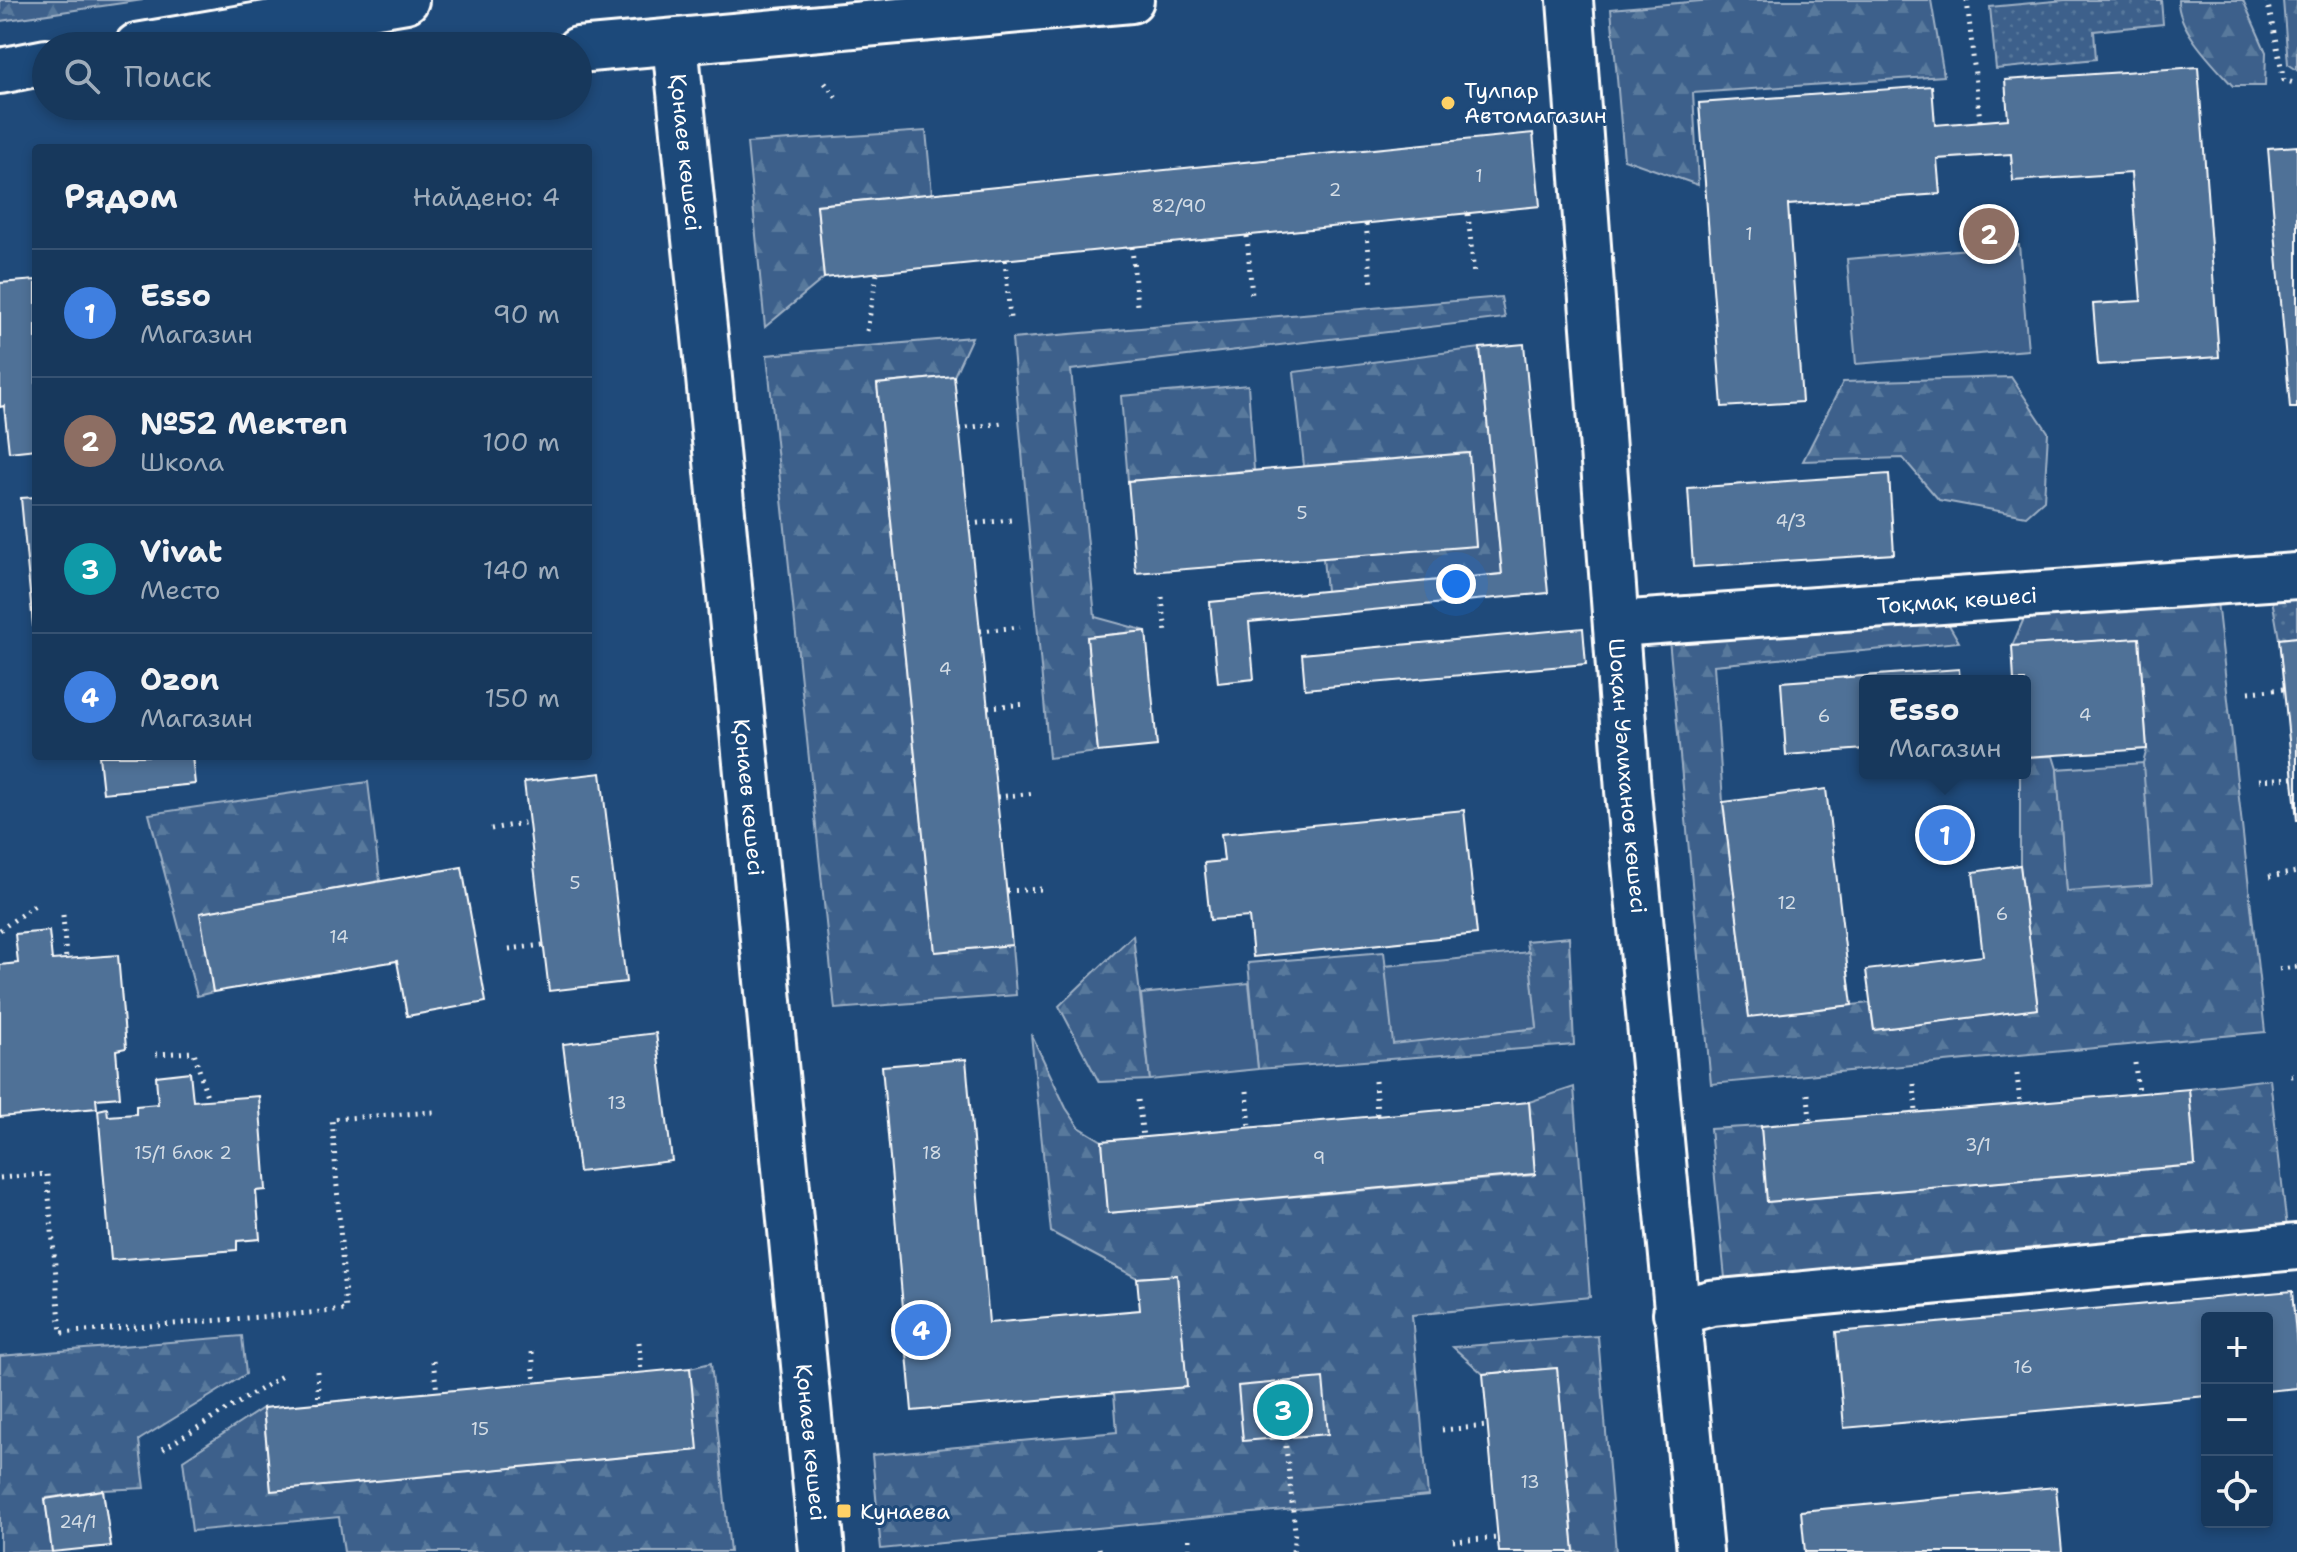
<!DOCTYPE html>
<html lang="ru">
<meta charset="utf-8">
<style>
body{margin:0;font-family:"Shantell Sans",sans-serif;background:#203f62;color:#f1f3f6}
.controls{position:absolute;right:24px;bottom:24px;display:grid;overflow:hidden;border-radius:8px;box-shadow:0 4px 12px #0003}
.controls button{width:72px;height:72px;display:grid;place-items:center;padding:0;border:0;border-bottom:2px solid #365272;background:#17385c;color:#f1f3f6;font:40px sans-serif}
.you{position:absolute;left:1456px;top:584px;width:28px;height:28px;margin:-20px;border:6px solid #fff;border-radius:50%;background:#1a73e8;box-shadow:0 0 0 12px #1a73e833}
.badge{display:grid;place-items:center;width:52px;height:52px;border-radius:50%;background:#90b9f0;color:#fff;font-size:26px;font-weight:700}
.pin{position:absolute;translate:-50% -50%;border:4px solid #fff;box-shadow:0 2px 8px #0006}
.popup{position:absolute;left:1859px;top:675px;width:172px;height:104px;box-sizing:border-box;display:grid;place-content:center;border-radius:8px;background:#17385c;filter:drop-shadow(0 2px 6px #0005);font-size:26px;white-space:nowrap;color:#9eacbb}
.popup b{font-size:30px;color:#f1f3f6}
.popup::after{content:'';position:absolute;left:50%;top:100%;margin-left:-16px;border:16px solid transparent;border-top-color:#17385c}
.list{margin:0;padding:0;list-style:none}
h2{display:flex;justify-content:space-between;align-items:center;height:104px;margin:0;padding:0 32px;font-size:34px}
h2 small{font-size:26px;font-weight:400;color:#9eacbb}
.list li{display:grid;grid-template-columns:52px 1fr auto;gap:24px;align-items:center;box-sizing:border-box;height:128px;padding:0 32px;border-top:2px solid #365272}
.list b{display:block;font-size:30px;white-space:nowrap}
.list p{margin:0;font-size:26px;white-space:nowrap;color:#9eacbb}
.list em{font-size:26px;font-style:normal;color:#9eacbb}
.icon{flex:none;width:44px;height:44px;fill:none;stroke:currentColor;stroke-width:2;stroke-linecap:round;stroke-linejoin:round}
.map{position:relative;flex:none;width:2297px;height:1552px;overflow:hidden}
.search{position:absolute;background:#17385c;box-shadow:0 4px 12px #0003;left:32px;top:32px;width:560px;height:88px;display:flex;align-items:center;gap:20px;box-sizing:border-box;padding:0 28px;border-radius:44px;color:#9eacbb;font-size:30px}
.panel{position:absolute;background:#17385c;box-shadow:0 4px 12px #0003;left:32px;top:144px;width:560px;height:616px;border-radius:8px}
.map>svg:first-child{display:block}
.grass{fill:url(#grass-dots);stroke:#9eb0c5;stroke-width:2}
.forest{fill:url(#forest-firs);stroke:#9eb0c5;stroke-width:2}
.green{fill:#3c618b;stroke:#9eb0c5;stroke-width:2}
.building{fill:#507197;stroke:#fff;stroke-width:2}
.lines{fill:none;stroke-linecap:round;stroke-linejoin:round}
.minor-casing{stroke:#fff;stroke-width:50}
.major-casing{stroke:#fff;stroke-width:50}
.path{stroke:#fff;stroke-width:5;stroke-dasharray:2 6;stroke-linecap:butt}
.minor{stroke:#1f4a7a;stroke-width:44}
.major{stroke:#1f4a7a;stroke-width:44}
.poi-dot{fill:#ffd166;stroke:#1f4a7a;stroke-width:3}
.labels{text-anchor:middle;dominant-baseline:central;stroke-width:6;stroke-linejoin:round;paint-order:stroke}
.number-label{font-size:18px;fill:#d3dce5}
.poi-label{font-size:22px;fill:#fff;stroke:#1f4a7a;text-anchor:start}
.street-label{font-size:22px;fill:#fff;stroke:#1f4a7a}
</style>
<div class="map">
<svg width="2297" height="1552" viewBox="0 0 2297 1552">
<defs>
<pattern id="grass-dots" width="8" height="8" patternUnits="userSpaceOnUse" patternTransform="scale(2)"><rect width="8" height="8" fill="#3c618b"/><path d="M2 2h.1M6 6h.1" fill="none" stroke="#59799c" stroke-width="1.8" stroke-linecap="round"/></pattern>
<pattern id="forest-firs" width="22" height="20" patternUnits="userSpaceOnUse" patternTransform="scale(2)"><rect width="22" height="20" fill="#3c618b"/><path d="M5 1l3.5 6h-7zM16 11l3.5 6h-7z" fill="#59799c"/></pattern>
</defs>
<rect width="100%" height="100%" fill="#1f4a7a"/>
<filter id="ink" filterUnits="userSpaceOnUse"><feTurbulence type="fractalNoise" baseFrequency=".0125" numOctaves="2"/><feDisplacementMap in="SourceGraphic" scale="16" xChannelSelector="R" yChannelSelector="G"/><feConvolveMatrix kernelMatrix="1 2 1 2 8 2 1 2 1" color-interpolation-filters="sRGB"/></filter>
<g filter="url(#ink)">
<g class="grass">
<polygon points="2065,0 2161,0 2163,24 2094,31 2096,59 1996,69 1990,7"/>
<polygon points="2297,597 2297,637 2279,639 2272,599"/>
</g>
<g class="forest">
<polygon points="0,0 143,0 0,21"/>
<polygon points="1712,0 1931,0 1944,76 1693,93 1698,185 1624,159 1611,9"/>
<path d="M2178 0H2243L2266 52 2265 86H2233C2214 65 2177 29 2178 0Z"/>
<polygon points="2283,0 2297,0 2297,70 2288,64"/>
<polygon points="926,131 932,194 817,205 824,278 765,327 747,143"/>
<polygon points="1501,297 1505,318 1071,370 1095,617 1146,631 1087,637 1098,752 1049,758 1012,339"/>
<polygon points="972,337 954,376 877,384 935,952 1012,945 1016,995 835,1009 767,355"/>
<polygon points="1480,348 1502,574 1326,591 1323,558 1468,453 1304,466 1294,372"/>
<polygon points="2011,377 2048,432 2044,500 2026,516 1939,500 1903,458 1803,461 1843,382"/>
<polygon points="1248,385 1254,470 1128,481 1121,396"/>
<polygon points="2217,601 2265,1032 1711,1084 1669,639 1945,618 1959,642 1714,665 1723,802 1749,1016 1870,1003 1874,1030 2038,1009 2020,865 2020,773 2025,773 2025,757 2053,756 2057,769 2066,891 2143,763 2147,749 2139,638 2012,646 2025,616"/>
<polygon points="368,782 380,881 200,913 213,992 197,996 149,814"/>
<polygon points="1133,935 1150,1080 1099,1082 1059,1006"/>
<polygon points="1569,937 1574,1045 1258,1069 1248,963 1384,952 1394,1043 1537,1028 1526,941"/>
<polygon points="1031,1034 1066,1108 1079,1127 1102,1141 1109,1213 1535,1175 1529,1102 1574,1087 1590,1297 1412,1315 1428,1496 881,1549 872,1455 1117,1432 1114,1393 1186,1387 1176,1275 1137,1278 1051,1232"/>
<polygon points="2270,1079 2287,1228 1725,1278 1710,1129 1761,1126 1768,1202 2195,1165 2189,1089"/>
<polygon points="242,1336 246,1374 139,1440 145,1488 103,1490 45,1498 52,1552 0,1552 0,1356"/>
<polygon points="1598,1336 1616,1552 1574,1552 1557,1368 1483,1374 1453,1347"/>
<polygon points="711,1363 730,1552 344,1552 339,1517 192,1531 183,1460 263,1408 271,1491 697,1450 690,1368"/>
</g>
<g class="green">
<polygon points="2019,245 2028,350 1856,364 1847,259"/>
<polygon points="2143,763 2152,885 2066,891 2057,769"/>
<polygon points="1529,952 1537,1028 1393,1044 1385,966"/>
<polygon points="1249,983 1258,1069 1150,1080 1141,994"/>
</g>
<g class="building">
<polygon points="2198,67 2219,357 2098,365 2093,304 2141,301 2131,173 2013,181 2011,154 1937,159 1940,194 1788,205 1802,402 1722,407 1699,103 1932,86 1935,125 2008,119 2005,80"/>
<polygon points="1533,133 1540,206 824,278 817,205"/>
<polygon points="2297,146 2297,408 2290,408 2268,148"/>
<polygon points="36,280 36,449 9,452 4,406 0,407 0,283"/>
<polygon points="1524,344 1548,593 1249,622 1254,679 1218,683 1210,602 1502,574 1480,348"/>
<polygon points="954,376 1012,945 935,952 877,384"/>
<polygon points="1469,453 1476,546 1136,573 1128,481"/>
<polygon points="1889,474 1894,554 1693,567 1688,488"/>
<polygon points="36,497 36,636 34,636 21,498"/>
<polygon points="1583,628 1586,664 1305,689 1302,654"/>
<polygon points="1146,631 1157,746 1098,752 1087,637"/>
<polygon points="2297,637 2297,821 2279,639"/>
<polygon points="2139,638 2147,749 2025,757 2025,681 2014,681 2012,646"/>
<polygon points="1959,669 1960,681 1865,681 1865,749 1786,755 1781,682"/>
<polygon points="99,756 192,756 195,784 103,793"/>
<polygon points="601,773 626,982 549,991 524,782"/>
<polygon points="1826,789 1852,1005 1749,1017 1723,802"/>
<polygon points="1464,810 1477,934 1253,957 1249,917 1210,920 1204,863 1224,861 1221,834"/>
<polygon points="2020,865 2038,1009 1874,1030 1866,970 1983,956 1973,872"/>
<polygon points="462,867 486,1002 407,1016 397,961 213,992 200,913"/>
<polygon points="49,931 52,960 118,955 126,1048 116,1050 120,1097 96,1099 97,1108 0,1117 0,965 18,963 15,934"/>
<polygon points="656,1033 672,1161 579,1172 563,1044"/>
<polygon points="966,1059 989,1323 1140,1310 1137,1278 1177,1275 1187,1387 912,1411 882,1066"/>
<polygon points="190,1072 193,1101 259,1096 266,1190 256,1191 260,1239 237,1241 237,1250 111,1260 98,1110 107,1108 108,1116 136,1114 136,1106 158,1104 156,1076"/>
<polygon points="2189,1089 2195,1165 1767,1202 1761,1126"/>
<polygon points="1529,1102 1535,1174 1108,1213 1102,1141"/>
<polygon points="2292,1291 2297,1346 2297,1388 2267,1391 2267,1318 2207,1318 2207,1396 1844,1428 1836,1332"/>
<polygon points="690,1368 698,1450 271,1491 263,1408"/>
<polygon points="1557,1368 1574,1552 1499,1552 1483,1374"/>
<polygon points="1323,1378 1328,1434 1243,1441 1238,1386"/>
<polygon points="2056,1487 2062,1552 1805,1552 1801,1511"/>
<polygon points="103,1490 111,1546 52,1552 45,1499"/>
</g>
<g class="lines">
<defs>
<g id="minor">
<path id="s1" d="M1570 0 1628 791 1700 1552"/>
<path id="s2" d="M675 43 706 347 822 1552"/>
<path id="s3" d="M1616 624 2297 576"/>
<polyline points="1676,1313 1711,1303 2297,1247"/>
</g>
<g id="major">
<polyline points="137,46 406,0"/>
<polyline points="578,50 1131,0"/>
<polyline points="0,71 46,62"/>
</g>
</defs>
<use href="#minor" class="minor-casing"/>
<use href="#major" class="major-casing"/>
<g class="path">
<polyline points="1967,0 1980,121"/>
<polyline points="2267,0 2284,80 2297,84"/>
<polyline points="825,83 839,101"/>
<polyline points="1468,214 1474,275"/>
<polyline points="1366,224 1372,285"/>
<polyline points="1247,236 1252,296"/>
<polyline points="1132,247 1137,306"/>
<polyline points="1005,260 1010,318"/>
<polyline points="867,331 877,273"/>
<polyline points="959,429 1002,423"/>
<polyline points="969,524 1011,520"/>
<polyline points="1162,597 1166,633"/>
<polyline points="980,631 1020,627"/>
<polyline points="2249,692 2284,689"/>
<polyline points="988,707 1027,704"/>
<polyline points="2259,780 2293,778"/>
<polyline points="997,797 1035,793"/>
<polyline points="491,829 529,822"/>
<polyline points="2269,877 2297,872"/>
<polyline points="1007,891 1043,889"/>
<polyline points="63,915 66,959"/>
<polyline points="0,930 39,902"/>
<polyline points="509,949 543,945"/>
<polyline points="2279,969 2297,967"/>
<polyline points="156,1054 194,1052 208,1100"/>
<polyline points="2135,1063 2138,1093"/>
<polyline points="2017,1074 2020,1104"/>
<polyline points="2291,1076 2297,1075"/>
<polyline points="1375,1081 1377,1116"/>
<polyline points="1914,1084 1916,1112"/>
<polyline points="1247,1091 1250,1127"/>
<polyline points="1808,1094 1810,1122"/>
<polyline points="1138,1100 1143,1137"/>
<polyline points="0,1178 47,1174 61,1333 346,1310 332,1119 434,1112"/>
<polyline points="639,1342 641,1373"/>
<polyline points="532,1352 535,1383"/>
<polyline points="433,1361 437,1392"/>
<polyline points="317,1371 319,1404"/>
<polyline points="1442,1430 1488,1426"/>
<polyline points="1285,1438 1295,1530 1293,1552"/>
<polyline points="163,1449 285,1374"/>
<polyline points="1189,1539 1189,1552"/>
<polyline points="1453,1541 1498,1538"/>
<polyline points="1099,1548 1100,1552"/>
</g>
<use href="#minor" class="minor"/>
<use href="#major" class="major"/>
</g>
</g>
<g class="poi-dot">
<circle cx="1448" cy="103" r="8"/>
<rect x="836" y="1503" width="16" height="16" rx="4"/>
</g>
<g class="labels">
<g class="number-label">
<text x="1479" y="176">1</text>
<text x="1335" y="190">2</text>
<text x="1179" y="206">82/90</text>
<text x="1749" y="234">1</text>
<text x="1302" y="513">5</text>
<text x="1791" y="521">4/3</text>
<text x="945" y="669">4</text>
<text x="2085" y="715">4</text>
<text x="1824" y="716">6</text>
<text x="575" y="883">5</text>
<text x="1787" y="903">12</text>
<text x="2002" y="914">6</text>
<text x="339" y="937">14</text>
<text x="617" y="1103">13</text>
<text x="1978" y="1145">3/1</text>
<text x="183" y="1153">15/1 блок 2</text>
<text x="932" y="1153">18</text>
<text x="1319" y="1158">9</text>
<text x="2023" y="1367">16</text>
<text x="480" y="1429">15</text>
<text x="1530" y="1482">13</text>
<text x="78" y="1522">24/1</text>
</g>
<g class="poi-label">
<text x="1464" y="90">Тулпар<tspan x="1464" dy="25">Автомагазин</tspan></text>
<text x="860" y="1511">Кунаева</text>
</g>
<g class="street-label">
<text stroke="none"><textPath href="#s2" startOffset="110">Қонаев көшесі</textPath></text>
<text stroke="none"><textPath href="#s3" startOffset="342">Тоқмақ көшесі</textPath></text>
<text stroke="none"><textPath href="#s1" startOffset="778">Шоқан Уәлиханов көшесі</textPath></text>
<text stroke="none"><textPath href="#s2" startOffset="758">Қонаев көшесі</textPath></text>
<text stroke="none"><textPath href="#s2" startOffset="1406">Қонаев көшесі</textPath></text>
</g>
</g>
</svg>
<div class="controls">
<button>+</button>
<button>−</button>
<button><svg class="icon" aria-label="locate" viewBox="0 0 24 24"><circle cx="12" cy="12" r="6"/><path d="M12 2v4M12 18v4M2 12h4M18 12h4"/></svg></button>
</div>
<div class="you"></div>
<div class="pin badge" style="left:1945px;top:835px;background:#3f7fe0">1</div>
<div class="popup"><b>Esso</b>Магазин</div>
<div class="pin badge" style="left:1989px;top:234px;background:#8d6e63">2</div>
<div class="pin badge" style="left:1283px;top:1410px;background:#0f9aa8">3</div>
<div class="pin badge" style="left:921px;top:1330px;background:#3f7fe0">4</div>
<div class="search"><svg class="icon" aria-label="search" viewBox="0 0 24 24"><circle cx="10" cy="10" r="6"/><path d="M15 15l6 6"/></svg>Поиск</div>
<section class="panel">
<h2>Рядом<small>Найдено: 4</small></h2>
<ul class="list">
<li><span class="badge" style="background:#3f7fe0">1</span><div><b>Esso</b><p>Магазин</p></div><em>90 m</em></li>
<li><span class="badge" style="background:#8d6e63">2</span><div><b>№52 Мектеп</b><p>Школа</p></div><em>100 m</em></li>
<li><span class="badge" style="background:#0f9aa8">3</span><div><b>Vivat</b><p>Место</p></div><em>140 m</em></li>
<li><span class="badge" style="background:#3f7fe0">4</span><div><b>Ozon</b><p>Магазин</p></div><em>150 m</em></li>
</ul>
</section>
</div>
